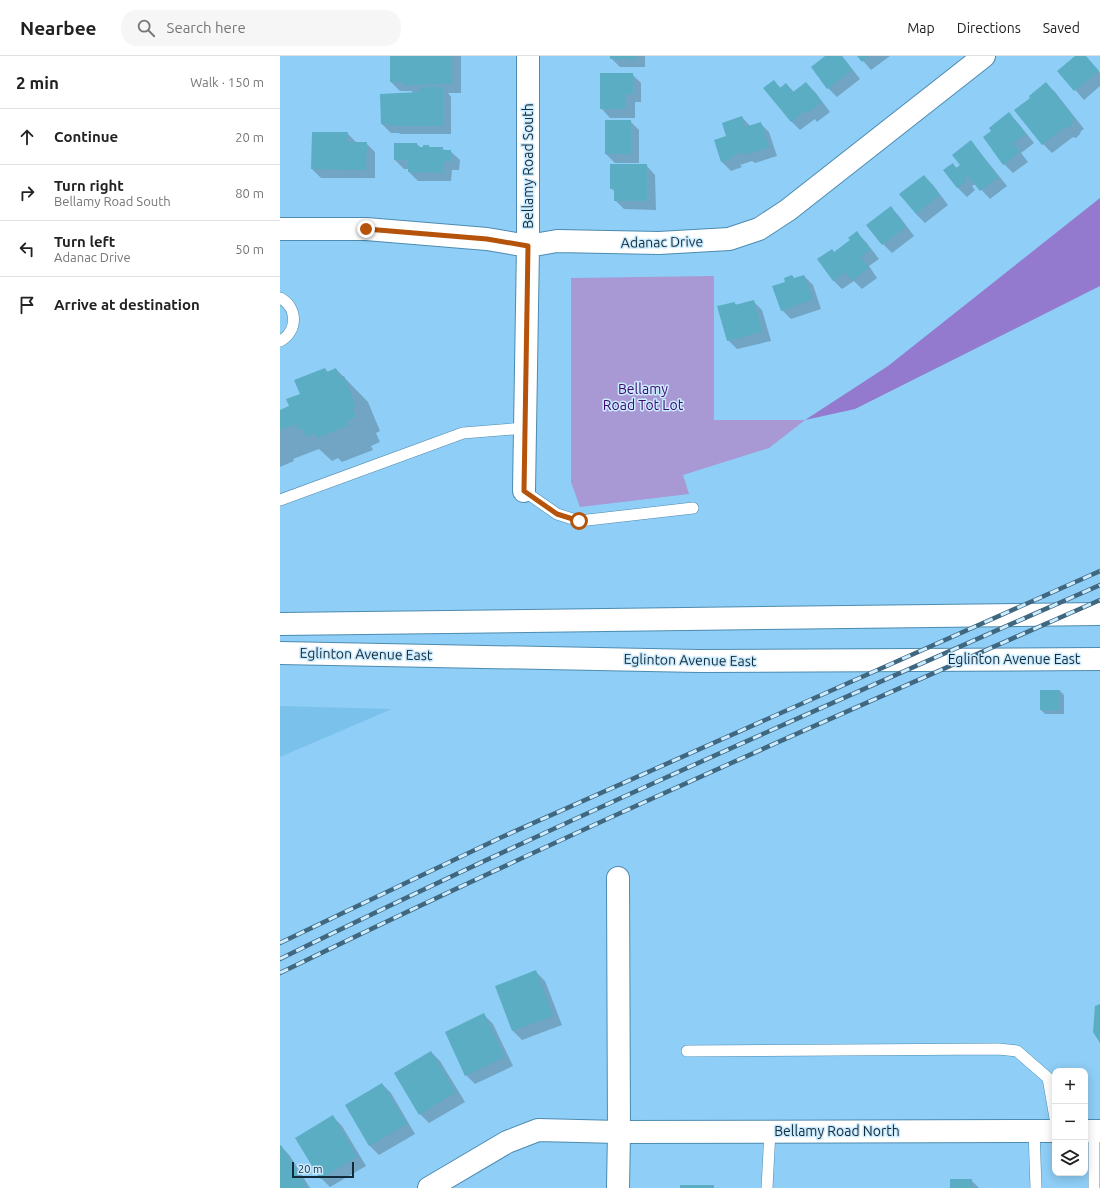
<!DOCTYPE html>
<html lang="en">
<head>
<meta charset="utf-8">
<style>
	:root { --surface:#fff; --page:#f6f6f6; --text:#222; --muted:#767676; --line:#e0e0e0 }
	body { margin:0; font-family:Ubuntu,sans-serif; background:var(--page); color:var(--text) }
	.controls { position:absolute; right:12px; bottom:12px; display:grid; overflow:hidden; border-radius:8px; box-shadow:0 2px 10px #0003 }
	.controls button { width:36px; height:36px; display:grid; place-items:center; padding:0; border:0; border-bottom:1px solid var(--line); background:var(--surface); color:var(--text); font:20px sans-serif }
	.scale { position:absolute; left:12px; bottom:10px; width:62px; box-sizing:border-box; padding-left:4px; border:2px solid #122c3b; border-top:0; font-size:11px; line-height:14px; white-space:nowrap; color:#122c3b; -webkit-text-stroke:3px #ccebff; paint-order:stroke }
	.stop { position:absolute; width:12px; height:12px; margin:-9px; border:3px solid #b45309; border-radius:50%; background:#fff }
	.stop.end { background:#b45309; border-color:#fff; box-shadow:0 1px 4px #0008 }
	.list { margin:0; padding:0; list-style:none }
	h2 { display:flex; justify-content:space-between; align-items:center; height:52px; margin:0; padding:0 16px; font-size:17px }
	h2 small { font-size:13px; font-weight:400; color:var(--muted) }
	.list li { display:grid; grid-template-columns:26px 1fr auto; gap:12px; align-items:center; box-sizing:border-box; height:56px; padding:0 16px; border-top:1px solid var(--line) }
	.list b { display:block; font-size:15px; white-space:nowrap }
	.list p { margin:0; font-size:13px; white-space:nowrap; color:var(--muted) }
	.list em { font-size:13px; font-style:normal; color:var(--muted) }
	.icon { flex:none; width:22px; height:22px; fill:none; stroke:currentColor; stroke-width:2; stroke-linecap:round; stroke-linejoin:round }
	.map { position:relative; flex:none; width:820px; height:1132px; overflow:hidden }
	header { display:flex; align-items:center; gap:24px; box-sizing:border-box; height:56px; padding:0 20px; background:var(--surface); border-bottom:1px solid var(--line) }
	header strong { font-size:19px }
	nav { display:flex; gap:22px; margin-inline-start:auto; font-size:14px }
	.search { width:280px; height:36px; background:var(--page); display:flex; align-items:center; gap:10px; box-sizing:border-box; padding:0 14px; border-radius:16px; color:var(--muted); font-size:15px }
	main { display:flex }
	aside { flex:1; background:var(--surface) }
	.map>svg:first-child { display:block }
	.built { fill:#7ac1ec }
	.green { fill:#a898d3 }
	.forest { fill:#937ace }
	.shadow { fill:#0003 }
	.building { fill:#5aadc2 }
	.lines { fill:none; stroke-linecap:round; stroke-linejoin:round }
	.lane-casing { stroke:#4d8bb0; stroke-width:12 }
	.street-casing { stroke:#4d8bb0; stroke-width:24 }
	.secondary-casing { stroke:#4d8bb0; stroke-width:24 }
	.primary-casing { stroke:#4d8bb0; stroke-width:24 }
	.lane { stroke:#fff; stroke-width:11 }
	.street { stroke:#fff; stroke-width:22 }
	.secondary { stroke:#fff; stroke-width:22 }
	.primary { stroke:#fff; stroke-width:22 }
	.rail-casing { stroke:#3f677f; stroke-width:4.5 }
	.rail { stroke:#ccebff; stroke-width:3; stroke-dasharray:9; stroke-linecap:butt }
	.route { stroke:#b45309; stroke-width:5 }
	.labels { text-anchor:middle; stroke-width:3; stroke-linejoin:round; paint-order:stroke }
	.street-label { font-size:14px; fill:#122c3b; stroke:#ccebff }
	.park-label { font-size:14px; fill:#3b0a72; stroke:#ccebff }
</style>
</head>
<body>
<header>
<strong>Nearbee</strong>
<div class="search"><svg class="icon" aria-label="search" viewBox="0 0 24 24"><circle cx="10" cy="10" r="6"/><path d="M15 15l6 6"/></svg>Search here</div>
<nav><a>Map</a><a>Directions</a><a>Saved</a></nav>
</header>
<main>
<aside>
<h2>2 min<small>Walk · 150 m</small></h2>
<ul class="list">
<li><svg class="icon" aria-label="ahead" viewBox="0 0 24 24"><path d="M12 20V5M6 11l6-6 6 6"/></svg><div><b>Continue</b></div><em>20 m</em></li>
<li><svg class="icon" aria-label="right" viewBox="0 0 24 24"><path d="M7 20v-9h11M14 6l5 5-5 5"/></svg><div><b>Turn right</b><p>Bellamy Road South</p></div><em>80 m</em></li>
<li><svg class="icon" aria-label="left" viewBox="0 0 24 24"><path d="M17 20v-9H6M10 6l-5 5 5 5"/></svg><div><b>Turn left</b><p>Adanac Drive</p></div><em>50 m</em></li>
<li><svg class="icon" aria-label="arrive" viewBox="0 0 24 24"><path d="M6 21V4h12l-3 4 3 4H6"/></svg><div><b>Arrive at destination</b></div></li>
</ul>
</aside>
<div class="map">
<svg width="820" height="1132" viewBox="0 0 820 1132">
	<rect width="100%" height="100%" fill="#8fcef6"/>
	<path class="built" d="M0,650L112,653L0,701Z"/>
	<path class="green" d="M434,220V364H525L489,392L403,419L409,438L300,451L291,426V222Z"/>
	<path class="forest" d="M820,142V230L575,353L525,364L608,310Z"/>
	<path class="shadow" d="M111,0H181V37H168L171,41V78H120L119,77H111L102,68L101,39L134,37L131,35H120L111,26Z
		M331,0H365V11H340L331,2Z
		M547,0H562L580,23L557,41L548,32Z
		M579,0H610L591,14Z
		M797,0H805L820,17V30L804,44L779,15Z
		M352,18L361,27V46H355V62H330L321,52Z
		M493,25L501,32L506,28L514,36L526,27L535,36L550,56L537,66L535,63L520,74L511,65Z
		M766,27L775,36L804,73L801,75L800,78L796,82L793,81L772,97L763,88L751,42Z
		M729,58L738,67L754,87L741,97L748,106L733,117L724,108L713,75Z
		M462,61L471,71L480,67L489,76L497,100L475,107L472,105L460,109L462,111L451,115L442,106L435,85L447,81Z
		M350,65L359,74V107H335L326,98Z
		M67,77L76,86L86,87L95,96V122H41L32,113Z
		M690,86L699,95L727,130L710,143L696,128L692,130L695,134L687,141L678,132L665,115L673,109L677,112L681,109Z
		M115,88H137L141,92L149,90L150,92H162L165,95H170L180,104L179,114H172L171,125H138L129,116V113H124L115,104Z
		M366,109L375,119L376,154L344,153L335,144V136L331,132Z
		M644,120L653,129L668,149L645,167L636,158Z
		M610,151L619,160L634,180L612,197L603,188Z
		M577,177L586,186L599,203L589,210L597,222L582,233L574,225L562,233L553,224L552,194L555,197L571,185Z
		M524,220L533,229L541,253L511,263L502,254L515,223Z
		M473,245L482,254L491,285L457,293L448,284L454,247L457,249Z
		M45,313L48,316L56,313L88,346L100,375L96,377L100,386L91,390L93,394L62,406L58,402L52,405L39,393L13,403L14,405L0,411V355L10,351Z
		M780,635L784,639V658H765L761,654Z
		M256,916L265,925L282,969L242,984L233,975Z
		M204,959L213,968L233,1010L195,1028L186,1019Z
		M151,996L160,1005L185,1046L149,1067L140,1058Z
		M102,1028L111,1037L135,1078L99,1099L90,1090L66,1049Z
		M53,1061L62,1070L86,1110L50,1131L41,1122Z
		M1,1090L10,1100L30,1132H0V1091Z
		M691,1124L699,1132H671Z"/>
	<path class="building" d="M110,0H172V28L124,29V26H110Z
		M330,0H356L357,3H330Z
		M545,0H562L572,14L547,33L531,11Z
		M577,0H589L582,6Z
		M795,0H806L819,15L794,35L777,15Z
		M320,17H353V38H346V53H320Z
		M494,24L500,32L506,27L513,36L526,26L542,46L528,57L525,55L511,66L483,32Z
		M766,26L795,63L792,66V69L786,73L783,72L762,89L734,54L750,42L749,40Z
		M139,31H163V70H110V68H101L100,38L139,36Z
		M729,56L746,78L733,87L740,96L723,109L703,81L711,75L709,72Z
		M462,60L465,71L481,66L489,91L465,99L464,96L452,100L453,102L441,106L434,84L446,80L442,67Z
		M325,64H351V98H325Z
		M32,76H68L67,86H87L86,114L31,113Z
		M691,84L718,121L700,135L687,119L684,121L687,125L677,132L663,114L673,107L676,112L680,109L672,99Z
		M114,87H137V91H143V89H149V91H163V94H171V105H163V117L128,116V104H114Z
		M330,108H367V145H334V133H330Z
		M644,119L660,139L636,158L619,138Z
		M611,150L626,171L602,189L586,169Z
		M577,175L590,194L581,201L589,212L572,225L565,216L553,225L537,203L552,193L554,196L570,184L568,182Z
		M512,219L514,222L524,219L533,243L501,255L492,230L505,226L504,222Z
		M474,244L482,276L447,285L437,250L455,246V249Z
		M45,312L47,316L56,312L60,322L64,320L76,351L72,352L76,361L67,365L69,369L37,382L35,377L26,381L23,373L19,374L16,368L0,374V354L9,350L6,343L20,338L14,324Z
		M760,634H780V654H760Z
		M256,914L273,960L232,975L215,930Z
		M820,948V987L813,976L815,950Z
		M204,957L225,1001L185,1020L165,976Z
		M151,995L176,1036L139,1059L114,1017Z
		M102,1027L127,1068L89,1090L65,1049Z
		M53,1059L77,1101L40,1123L15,1082Z
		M1,1089L27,1131L25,1132H0V1090Z
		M670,1123H692V1132H670Z
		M400,1129H434V1132H400Z"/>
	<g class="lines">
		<defs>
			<path id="lane" d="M0,242C18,251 18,276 0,285
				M244,435L277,458L299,465L413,452
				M0,444L183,377L245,372
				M407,995L719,993L737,995L768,1022L775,1062
				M754,1075L756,1132
				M487,1132L490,1075
				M814,1132V1075"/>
			<path id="street" d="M0,173H86L207,183L248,190L277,185L379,187L449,183L479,173L508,154L704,0
				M244,435L248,190V0
				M149,1132L227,1086L258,1074L339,1076L338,822"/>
			<path id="secondary" d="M805,1075H820
				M338,1132L339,1076L775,1075"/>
			<path id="primary" d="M0,568L820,558
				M0,597L419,605L820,603"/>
		</defs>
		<use href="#lane" class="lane-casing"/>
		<use href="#street" class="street-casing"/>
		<use href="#secondary" class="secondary-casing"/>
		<use href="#primary" class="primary-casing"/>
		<use href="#lane" class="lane"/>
		<use href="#street" class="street"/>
		<use href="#secondary" class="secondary"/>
		<use href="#primary" class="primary"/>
		<defs>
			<path id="rail" d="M0,887L222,781L820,515
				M0,903C270,770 545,650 820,529
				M0,917C270,785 545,665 820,544"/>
		</defs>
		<use href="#rail" class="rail-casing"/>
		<use href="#rail" class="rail"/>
	</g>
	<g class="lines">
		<path class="route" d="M86,173L207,183L248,190L244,435L277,458L299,465"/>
	</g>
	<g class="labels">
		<g class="street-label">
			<text transform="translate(248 110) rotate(-90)" y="5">Bellamy Road South</text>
			<text transform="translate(382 186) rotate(-1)" y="5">Adanac Drive</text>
			<text transform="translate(86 598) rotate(1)" y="5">Eglinton Avenue East</text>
			<text x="734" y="608">Eglinton Avenue East</text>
			<text transform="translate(410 604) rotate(1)" y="5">Eglinton Avenue East</text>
			<text x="557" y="1080">Bellamy Road North</text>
		</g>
		<g class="park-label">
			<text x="363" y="338">Bellamy<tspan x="363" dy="16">Road Tot Lot</tspan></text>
		</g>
	</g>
</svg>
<div class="controls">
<button>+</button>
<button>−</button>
<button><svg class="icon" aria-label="layers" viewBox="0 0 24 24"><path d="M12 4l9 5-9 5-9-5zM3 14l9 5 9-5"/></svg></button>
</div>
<div class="scale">20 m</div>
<div class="stop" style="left:299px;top:465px"></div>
<div class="stop end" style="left:86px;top:173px"></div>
</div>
</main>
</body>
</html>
